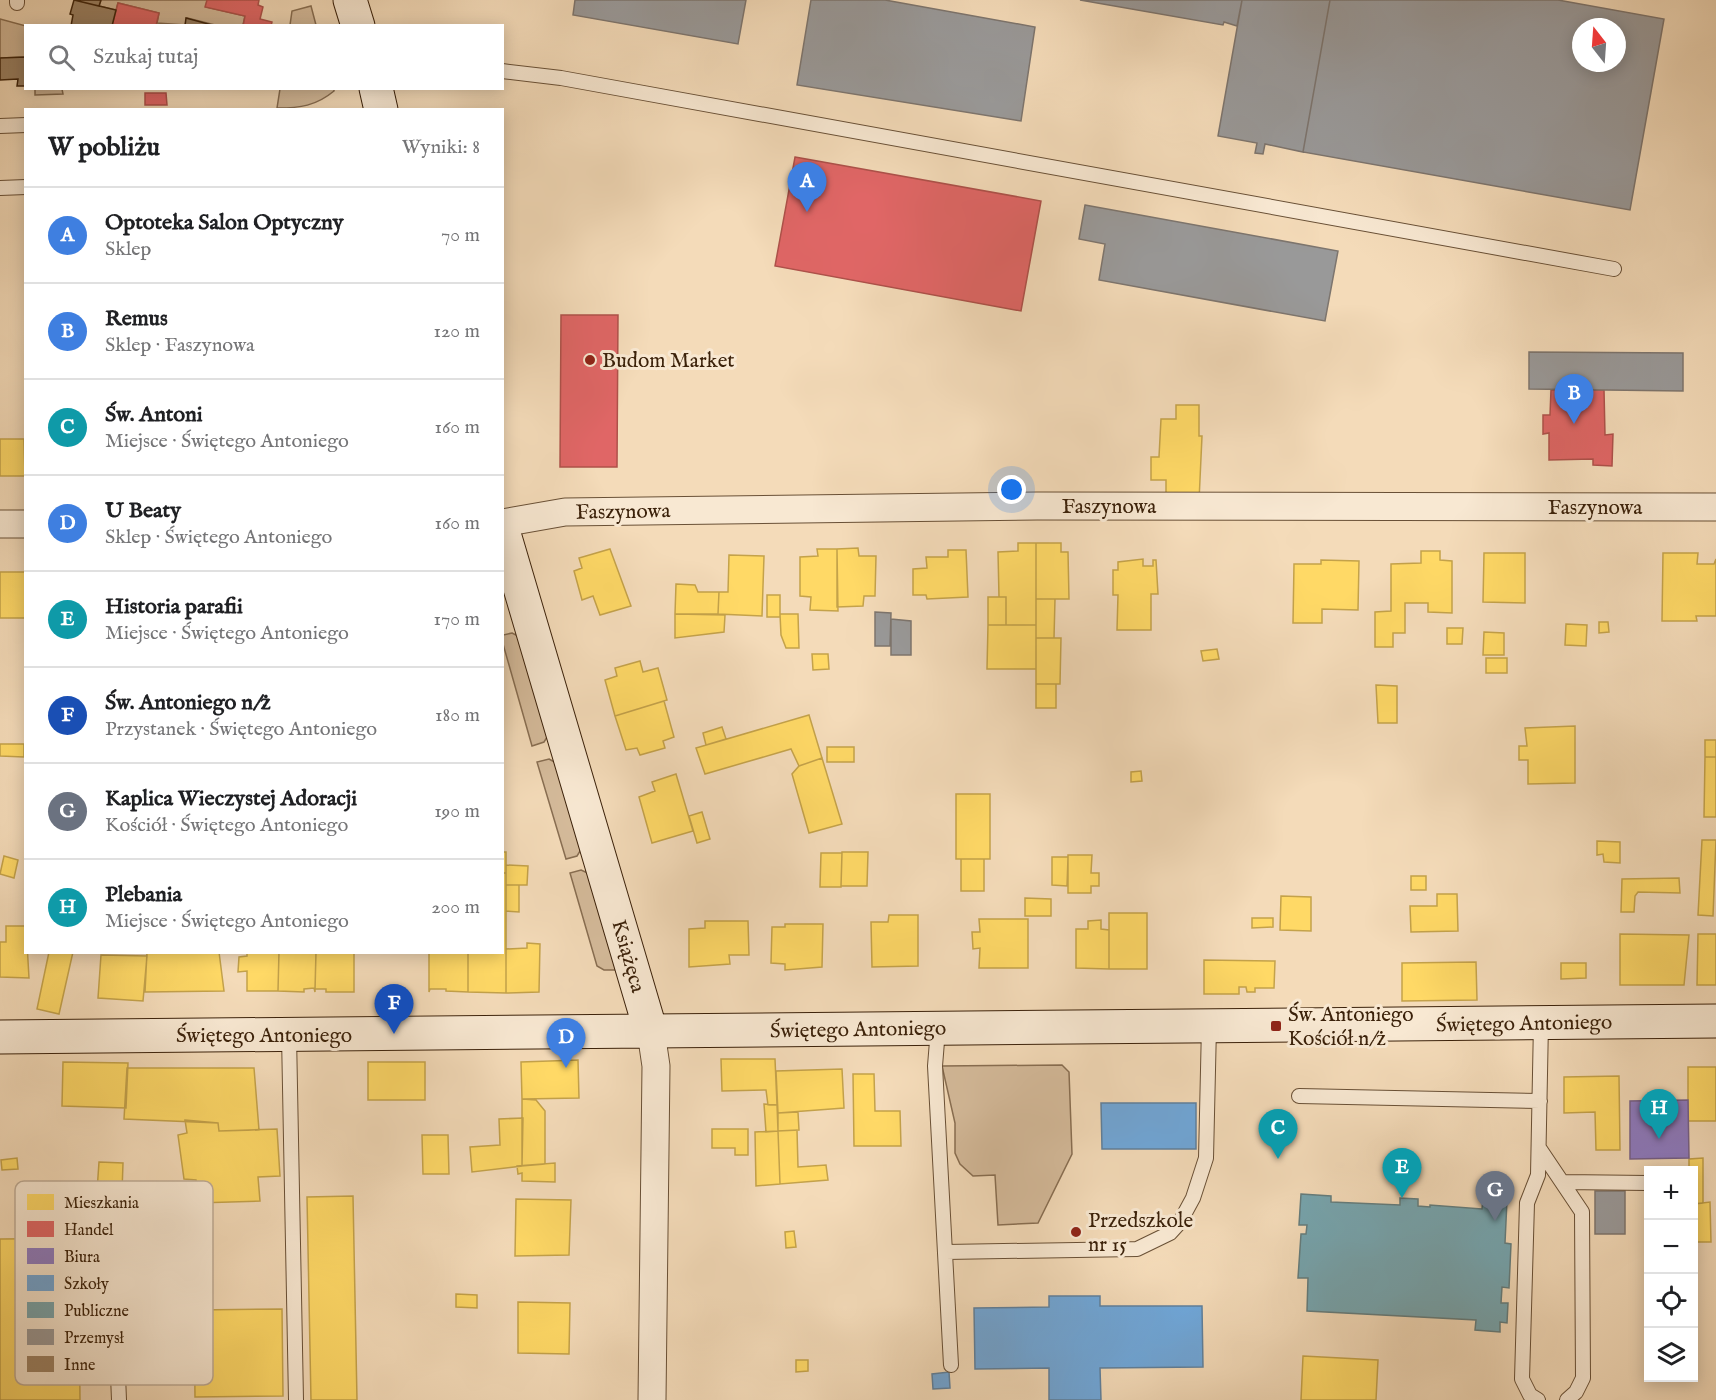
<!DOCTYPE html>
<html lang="pl">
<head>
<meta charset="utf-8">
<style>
	:root { --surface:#fff; --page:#f2f2f2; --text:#202124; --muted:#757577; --line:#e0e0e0; --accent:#8f2418 }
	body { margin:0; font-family:"IM FELL English",serif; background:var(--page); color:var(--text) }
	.controls { position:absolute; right:18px; bottom:18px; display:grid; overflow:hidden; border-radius:0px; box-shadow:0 3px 15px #0003 }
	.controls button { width:54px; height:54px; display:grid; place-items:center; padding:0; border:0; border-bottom:2px solid var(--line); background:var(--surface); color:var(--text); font:30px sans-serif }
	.compass { position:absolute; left:1572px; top:18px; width:54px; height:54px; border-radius:50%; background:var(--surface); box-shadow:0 3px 15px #0003; rotate:343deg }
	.you { position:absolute; left:1012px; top:490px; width:21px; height:21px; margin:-15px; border:4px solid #fff; border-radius:50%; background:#1a73e8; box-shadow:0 0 0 9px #1a73e833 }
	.badge { display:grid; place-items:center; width:39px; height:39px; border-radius:50%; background:var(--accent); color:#fff; font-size:20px; font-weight:700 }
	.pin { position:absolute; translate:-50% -50px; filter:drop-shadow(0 2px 3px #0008) }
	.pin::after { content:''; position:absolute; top:32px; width:21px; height:18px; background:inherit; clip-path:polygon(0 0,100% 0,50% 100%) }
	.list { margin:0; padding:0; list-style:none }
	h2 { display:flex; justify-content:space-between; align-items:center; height:78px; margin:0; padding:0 24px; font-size:26px }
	h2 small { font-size:20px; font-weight:400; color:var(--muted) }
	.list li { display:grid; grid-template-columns:39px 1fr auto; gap:18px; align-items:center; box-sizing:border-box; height:96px; padding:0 24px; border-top:2px solid var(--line) }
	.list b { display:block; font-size:22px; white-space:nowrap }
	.list p { margin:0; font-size:20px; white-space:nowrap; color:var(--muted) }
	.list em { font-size:20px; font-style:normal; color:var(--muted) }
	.icon { flex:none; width:33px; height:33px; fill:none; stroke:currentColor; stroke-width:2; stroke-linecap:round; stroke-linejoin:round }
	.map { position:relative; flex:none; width:1716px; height:1400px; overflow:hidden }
	.search { position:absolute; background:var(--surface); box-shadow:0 3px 15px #0003; left:24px; top:24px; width:480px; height:66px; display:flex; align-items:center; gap:15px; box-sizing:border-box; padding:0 21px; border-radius:0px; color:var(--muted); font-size:22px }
	.panel { position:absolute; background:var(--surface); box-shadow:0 3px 15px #0003; left:24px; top:108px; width:480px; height:846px; border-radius:0px }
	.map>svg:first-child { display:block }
	.green { fill:#d5bb9b; stroke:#886e52; stroke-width:1.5 }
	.homes { fill:#ffd966; stroke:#c4a24a; stroke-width:1.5 }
	.shops { fill:#e06666; stroke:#ae514a; stroke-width:1.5 }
	.offices { fill:#8e7cc3; stroke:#75618c; stroke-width:1.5 }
	.schools { fill:#6fa8dc; stroke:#5f809d; stroke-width:1.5 }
	.public { fill:#76a5af; stroke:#647d7e; stroke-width:1.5 }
	.industry { fill:#999; stroke:#7d756e; stroke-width:1.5; fill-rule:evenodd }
	.building { fill:#9b8265; stroke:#3b210a; stroke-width:1.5 }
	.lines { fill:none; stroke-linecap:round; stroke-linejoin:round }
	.lane-casing { stroke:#695036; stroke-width:16 }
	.street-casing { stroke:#695036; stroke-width:29 }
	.secondary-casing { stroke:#3b210a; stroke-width:35 }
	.lane { stroke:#f8e8d2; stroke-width:14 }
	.street { stroke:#f8e8d2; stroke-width:27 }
	.secondary { stroke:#f8e8d2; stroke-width:33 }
	.poi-dot { fill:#8f2418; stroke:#f8e8d2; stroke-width:2 }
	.labels { text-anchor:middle; stroke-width:6; stroke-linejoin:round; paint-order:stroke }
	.poi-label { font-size:21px; fill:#3b210a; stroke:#f8e8d2; text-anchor:start }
	.street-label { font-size:21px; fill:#3b210a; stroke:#f8e8d2 }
	.key { fill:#f8e8d2; stroke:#bfac96; stroke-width:1.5 }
	.key-label { font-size:16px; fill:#3b210a }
</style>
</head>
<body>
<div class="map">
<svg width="1716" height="1400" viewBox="0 0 1716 1400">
	<rect width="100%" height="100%" fill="#f4dbb9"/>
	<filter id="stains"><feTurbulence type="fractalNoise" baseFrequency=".00333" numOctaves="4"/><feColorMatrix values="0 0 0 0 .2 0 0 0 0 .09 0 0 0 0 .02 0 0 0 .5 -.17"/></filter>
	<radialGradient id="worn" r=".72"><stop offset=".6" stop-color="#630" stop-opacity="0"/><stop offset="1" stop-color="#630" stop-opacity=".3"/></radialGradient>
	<path class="green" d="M101,0H207L206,7L245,16L243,25H215L187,18L185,25L157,23L159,13L118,3L116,10L99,6Z
		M311,6L316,25H290L292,11Z
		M0,19L26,26L25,57L0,58V70Z
		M35,89H62L63,94L35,95Z
		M280,89L334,88V91C316,106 300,108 277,108Z
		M512,633L520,637L549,734L544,742L532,746L503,644V635Z
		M549,759L558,764L582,848L577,856L566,859L537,762Z
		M581,870L590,874L618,970H604L597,966L570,873Z
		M1062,1065L1069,1072L1072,1154L1038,1223L998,1225L995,1175L973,1176L960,1164L955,1153V1123L942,1066Z"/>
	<path class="homes" d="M1176,405H1199V436H1202L1199,501H1166V480H1151V457H1159L1161,419H1176Z
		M25,434H26V476H25Z
		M0,439H24L25,476H0Z
		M1018,543H1036V625H1006V597H999L998,552L1018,551Z
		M1036,543H1061V552H1068L1069,599H1036Z
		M858,548L859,556H876L875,596H864L863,606L837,607V549Z
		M610,549L631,606L600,615L593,596L582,600L574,571L582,568L579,558Z
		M817,549H837L838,611L810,610L811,597L800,596V557L818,556Z
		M948,550H966L968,597L927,599L926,595H913V569L927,568L926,557H948Z
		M1421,551H1440V560L1452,561V613L1428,612V603H1405V633H1393V647H1375V612L1391,611V564L1421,563Z
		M1484,553H1525V603L1483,602Z
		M1663,553H1698L1697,564H1714L1716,559V616H1696L1697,621H1662Z
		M729,555L764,556L762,616L718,614L719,592H728Z
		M1143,559V566H1153V560H1156L1158,594H1151V630H1117L1118,595H1113V570H1118V562Z
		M1321,560L1359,561L1358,610L1322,609V623H1293L1294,564H1321Z
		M0,572H26V618H0Z
		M676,584L695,585L698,592H719L718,614H675Z
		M767,595H780V617H767Z
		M988,597H1006V625H988Z
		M1036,599H1055L1054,638H1036Z
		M675,614L725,615L724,632L675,638Z
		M780,614H798L799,648H786L781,635Z
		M1599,622H1608L1609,632L1599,633Z
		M1566,624L1587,625L1586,646L1565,645Z
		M988,625H1036V669H987Z
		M1447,628H1463L1462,644H1447Z
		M1484,632L1504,633V655H1483Z
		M1036,638H1061L1060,684H1036Z
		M1217,649L1219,659L1203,661L1201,651Z
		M812,654H828L829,669L813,670Z
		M1486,658H1507V673H1486Z
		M640,661L643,672L658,668L667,700L615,716L605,680L617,676L615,668Z
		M1036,684H1056V708H1036Z
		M1376,685L1397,686V723H1378Z
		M664,701L674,737L663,741L665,748L640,755L637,748L626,750L615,716Z
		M809,715L822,758L799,766L791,749L705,774L696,748Z
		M1575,726V783L1528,784V760H1519V746H1527L1525,728Z
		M722,727L726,739L706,745L703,733Z
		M1705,740H1716V757H1705Z
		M0,744H24V757L0,756Z
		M827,747H854V762H827Z
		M1705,757H1716V817H1704Z
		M822,758L842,824L809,833L792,774L799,766Z
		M1141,771L1142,781L1131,782V772Z
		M676,774L693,831L652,843L639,797L655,791L652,782Z
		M956,794H990V859H956Z
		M702,812L710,839L697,843L689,816Z
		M1702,840H1716L1713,916L1698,915Z
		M1597,841L1620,842V863L1604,862L1603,854L1597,855Z
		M502,852H506V873H502Z
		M842,852H868L867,886H841Z
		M821,853H842L841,887H820Z
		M1068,855H1092L1091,873H1099V886H1091V893H1068Z
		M4,856L18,860L14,878L0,874Z
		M1052,857H1068L1067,886L1052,885Z
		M961,859H984V891H961Z
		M506,865L528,866L527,885H506Z
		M502,873H506V993L468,992V952H502Z
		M1411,876H1426V890H1411Z
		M1679,878L1680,893L1638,892L1635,896L1634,912H1621L1622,879Z
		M506,885H519V912L506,911Z
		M1437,894H1457L1458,931L1411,932L1410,906H1437Z
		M1281,896L1311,897V931L1280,930Z
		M1025,898L1051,899V916H1025Z
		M1109,913H1147V969H1109Z
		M889,915H918V966L872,967L871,922H888Z
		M1252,918H1273V927L1252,928Z
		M979,919H1028V968H979L980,948L973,949L972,932H980Z
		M1101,920V929L1109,930V969L1076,968V929H1088V921Z
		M705,921H748L749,955H729L730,964L689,967V929L705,928Z
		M785,924H823L822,967L785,970V964L771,963L772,927H785Z
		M6,926H26L29,978L0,977V942H6Z
		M1620,934L1689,935L1684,985H1620Z
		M1698,934H1716V985H1697Z
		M527,943L540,944L539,992L506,993V949L527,948Z
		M49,952H73L59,1014L37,1009Z
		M147,952H219L224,991L145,992Z
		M247,952H279L278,991H247V971L238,972L239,957L247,956Z
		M279,952H316L315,992L314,988L304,989V992L278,991Z
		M316,952H354V992H326V989H315Z
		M429,952H468V992L446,991V989H430L429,992Z
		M101,955L147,956L143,1001L98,998Z
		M1204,960L1275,961L1274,988H1255V992H1247L1246,987H1239V994H1204Z
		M1476,962L1477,1000L1402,1001V963Z
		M1561,963H1586V978L1561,979Z
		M721,1059H775L777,1105H768L766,1090L722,1091Z
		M578,1060L579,1098L522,1099L521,1062Z
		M63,1062L128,1063L126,1108L62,1106Z
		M368,1062H425V1100H368Z
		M1688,1067H1716V1121H1688Z
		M127,1068H254L259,1130L219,1131L218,1123L124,1119Z
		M842,1069L844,1108L778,1113L776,1071Z
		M853,1074H874L875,1111H900L901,1146H854Z
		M1619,1076L1620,1150H1596L1595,1112L1564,1113V1077Z
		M522,1099L536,1100L545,1111V1164L522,1166Z
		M764,1104L777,1105L778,1131L766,1132Z
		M798,1112L799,1130L778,1131V1113Z
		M523,1118L522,1166L472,1172L470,1147L500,1145L499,1119Z
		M185,1120L218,1123L219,1131L277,1129L280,1176L258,1177L260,1201L197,1203L196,1180L184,1179L178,1135L187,1133Z
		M712,1129H748V1155H735V1148H712Z
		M797,1130L798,1167L826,1165L828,1180L780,1184L778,1131Z
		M778,1131L780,1184L756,1186L755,1132Z
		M422,1135H448L449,1174H423Z
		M17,1158L18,1169L2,1170L1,1160Z
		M1703,1158V1203L1694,1204V1170H1689V1159Z
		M99,1162L123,1163L122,1192L97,1191Z
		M555,1163V1182L522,1181V1173L518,1174L517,1166Z
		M353,1196L357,1400H311L307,1197Z
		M516,1199L571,1200L569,1255L515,1256Z
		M1710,1202L1711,1242H1694V1204Z
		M794,1231L796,1247L786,1248L785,1232Z
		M119,1238L120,1300L79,1301L80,1400H0V1239Z
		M456,1294L477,1295V1308L456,1307Z
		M518,1302L570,1303L569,1354L518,1353Z
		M282,1309L283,1396L195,1397L194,1310Z
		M1303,1356L1378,1360L1376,1400H1301Z
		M796,1360H808V1371L796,1372Z"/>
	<path class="shops" d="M207,0H259L258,5L263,7L260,19L272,22L271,26H243L245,16L205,7Z
		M118,3L159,13L156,26H112Z
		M145,93H166L167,105H145Z
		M795,157L1041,201L1021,311L775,266Z
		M561,315H618L617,467H560Z
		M1551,390H1604L1605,435L1613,434L1612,466L1593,465V459L1549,460V433L1543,434V415H1550Z"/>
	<path class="offices" d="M1688,1100L1689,1158L1630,1159V1101Z"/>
	<path class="schools" d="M1101,1103H1196V1149H1102Z
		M1049,1296H1100V1306H1202L1203,1367L1100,1368L1101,1400H1049V1368L975,1369L974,1308L1049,1307Z
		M949,1372L950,1388L933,1389L932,1374Z"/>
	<path class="public" d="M1301,1194L1331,1196V1202L1400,1205V1198L1418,1199V1206L1430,1207V1205L1482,1209L1483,1198L1507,1200L1505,1243L1511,1244L1509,1288L1502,1287L1501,1303H1508L1507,1323L1500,1322V1332L1475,1330L1476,1320L1307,1311L1308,1278H1298L1301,1234H1306L1307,1225H1299Z"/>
	<path class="industry" d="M575,0H746L738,44L573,15Z
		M811,0H885L1035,27L1021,121L797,85Z
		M1080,0H1242L1237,26L1224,22L1223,25Z
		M1242,0H1330L1303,152L1265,144L1263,154L1255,153L1257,143L1218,136Z
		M1330,0H1558L1664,19L1630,210L1303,152ZM1581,27H1617V63H1581Z
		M1085,205L1338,251L1325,321L1099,280L1105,244L1079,239Z
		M1529,352L1683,353V391L1529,389Z
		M875,612L891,613L890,646H875Z
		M891,619L911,621V655H891Z
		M1595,1191H1625V1234H1595Z"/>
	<path class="building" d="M74,0H101L99,6Z
		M74,0L116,10L112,26H71L73,15L70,14Z
		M186,18L212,25V26H185Z
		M26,57V86H17L18,79L0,80V58Z"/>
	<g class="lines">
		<defs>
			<path id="lane" d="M17,3V0
				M502,71L561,78L1614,269
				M0,126L26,125
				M0,188L26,187
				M938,1029L935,1066L951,1365
				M289,1035L296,1400
				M1299,1096L1540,1101
				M1539,1148L1582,1212L1583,1378L1576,1392L1567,1400
				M1563,1182L1648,1183
				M946,1252L1137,1249L1170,1233L1180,1222L1193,1198L1206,1158L1209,1026
				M117,1351L119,1400
				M1538,1400L1530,1395L1522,1379L1527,1203L1538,1175L1541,1023"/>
			<path id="street" d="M502,523L565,512L1037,506L1716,507
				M0,524H26
				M651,1032L656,1066L652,1400"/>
			<path id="secondary" d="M350,0L358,26
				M376,88L381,110
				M502,527L651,1032
				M0,1037L1716,1021"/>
		</defs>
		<use href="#lane" class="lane-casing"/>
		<use href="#street" class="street-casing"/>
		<use href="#secondary" class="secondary-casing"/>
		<use href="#lane" class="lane"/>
		<use href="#street" class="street"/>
		<use href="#secondary" class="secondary"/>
	</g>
	<g class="poi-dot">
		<circle cx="590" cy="360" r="6"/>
		<rect x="1270" y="1020" width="12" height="12" rx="3"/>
		<circle cx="1076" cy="1232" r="6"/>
	</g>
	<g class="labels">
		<g class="poi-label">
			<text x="602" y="367">Budom Market</text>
			<text x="1288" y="1021">Św. Antoniego<tspan x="1288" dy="24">Kościół n/ż</tspan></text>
			<text x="1088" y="1227">Przedszkole<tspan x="1088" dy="24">nr 15</tspan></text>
		</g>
		<g class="street-label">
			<text x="1109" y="513">Faszynowa</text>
			<text x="1595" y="514">Faszynowa</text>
			<text transform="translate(623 511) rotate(-1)" y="7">Faszynowa</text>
			<text transform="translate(629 956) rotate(74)" y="7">Książęca</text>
			<text transform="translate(1524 1023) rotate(-1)" y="7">Świętego Antoniego</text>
			<text transform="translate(858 1029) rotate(-1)" y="7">Świętego Antoniego</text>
			<text x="264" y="1042">Świętego Antoniego</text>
		</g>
	</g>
	<rect x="15" y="1181" width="198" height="204" rx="9" class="key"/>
	<rect x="27" y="1194" width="27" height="16" fill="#ffd966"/>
	<rect x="27" y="1221" width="27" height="16" fill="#e06666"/>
	<rect x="27" y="1248" width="27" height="16" fill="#8e7cc3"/>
	<rect x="27" y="1275" width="27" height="16" fill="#6fa8dc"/>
	<rect x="27" y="1302" width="27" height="16" fill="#76a5af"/>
	<rect x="27" y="1329" width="27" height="16" fill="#999"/>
	<rect x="27" y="1356" width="27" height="16" fill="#9b8265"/>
	<g class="key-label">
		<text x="64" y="1208">Mieszkania</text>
		<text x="64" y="1235">Handel</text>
		<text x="64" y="1262">Biura</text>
		<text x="64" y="1289">Szkoły</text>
		<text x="64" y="1316">Publiczne</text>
		<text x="64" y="1343">Przemysł</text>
		<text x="64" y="1370">Inne</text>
	</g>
	<rect width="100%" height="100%" filter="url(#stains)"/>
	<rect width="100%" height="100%" fill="url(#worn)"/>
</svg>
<div class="controls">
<button>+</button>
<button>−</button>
<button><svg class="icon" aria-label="locate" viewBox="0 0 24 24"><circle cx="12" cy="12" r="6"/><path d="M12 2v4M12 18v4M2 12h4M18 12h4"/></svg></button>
<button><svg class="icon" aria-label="layers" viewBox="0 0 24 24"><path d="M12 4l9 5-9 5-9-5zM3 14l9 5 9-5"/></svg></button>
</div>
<svg class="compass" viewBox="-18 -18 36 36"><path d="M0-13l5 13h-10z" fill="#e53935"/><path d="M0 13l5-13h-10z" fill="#757577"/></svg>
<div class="you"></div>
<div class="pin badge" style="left:807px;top:212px;background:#3f7fe0">A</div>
<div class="pin badge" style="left:1574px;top:424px;background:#3f7fe0">B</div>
<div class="pin badge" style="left:1278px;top:1159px;background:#0f9aa8">C</div>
<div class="pin badge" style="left:566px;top:1068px;background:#3f7fe0">D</div>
<div class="pin badge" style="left:1402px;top:1198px;background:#0f9aa8">E</div>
<div class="pin badge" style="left:394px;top:1034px;background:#1a4fb4">F</div>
<div class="pin badge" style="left:1495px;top:1221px;background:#6b7280">G</div>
<div class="pin badge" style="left:1659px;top:1139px;background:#0f9aa8">H</div>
<div class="search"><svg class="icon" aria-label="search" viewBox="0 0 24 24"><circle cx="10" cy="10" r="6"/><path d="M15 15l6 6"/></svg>Szukaj tutaj</div>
<section class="panel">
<h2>W pobliżu<small>Wyniki: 8</small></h2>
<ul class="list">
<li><span class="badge" style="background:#3f7fe0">A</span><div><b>Optoteka Salon Optyczny</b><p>Sklep</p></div><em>70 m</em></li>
<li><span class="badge" style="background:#3f7fe0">B</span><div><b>Remus</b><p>Sklep · Faszynowa</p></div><em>120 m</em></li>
<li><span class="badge" style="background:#0f9aa8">C</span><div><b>Św. Antoni</b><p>Miejsce · Świętego Antoniego</p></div><em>160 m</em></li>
<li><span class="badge" style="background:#3f7fe0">D</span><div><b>U Beaty</b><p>Sklep · Świętego Antoniego</p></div><em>160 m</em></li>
<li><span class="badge" style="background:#0f9aa8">E</span><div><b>Historia parafii</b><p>Miejsce · Świętego Antoniego</p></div><em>170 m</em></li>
<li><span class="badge" style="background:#1a4fb4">F</span><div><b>Św. Antoniego n/ż</b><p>Przystanek · Świętego Antoniego</p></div><em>180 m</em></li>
<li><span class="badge" style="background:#6b7280">G</span><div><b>Kaplica Wieczystej Adoracji</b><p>Kościół · Świętego Antoniego</p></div><em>190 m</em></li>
<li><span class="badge" style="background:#0f9aa8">H</span><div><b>Plebania</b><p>Miejsce · Świętego Antoniego</p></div><em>200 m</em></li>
</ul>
</section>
</div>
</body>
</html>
